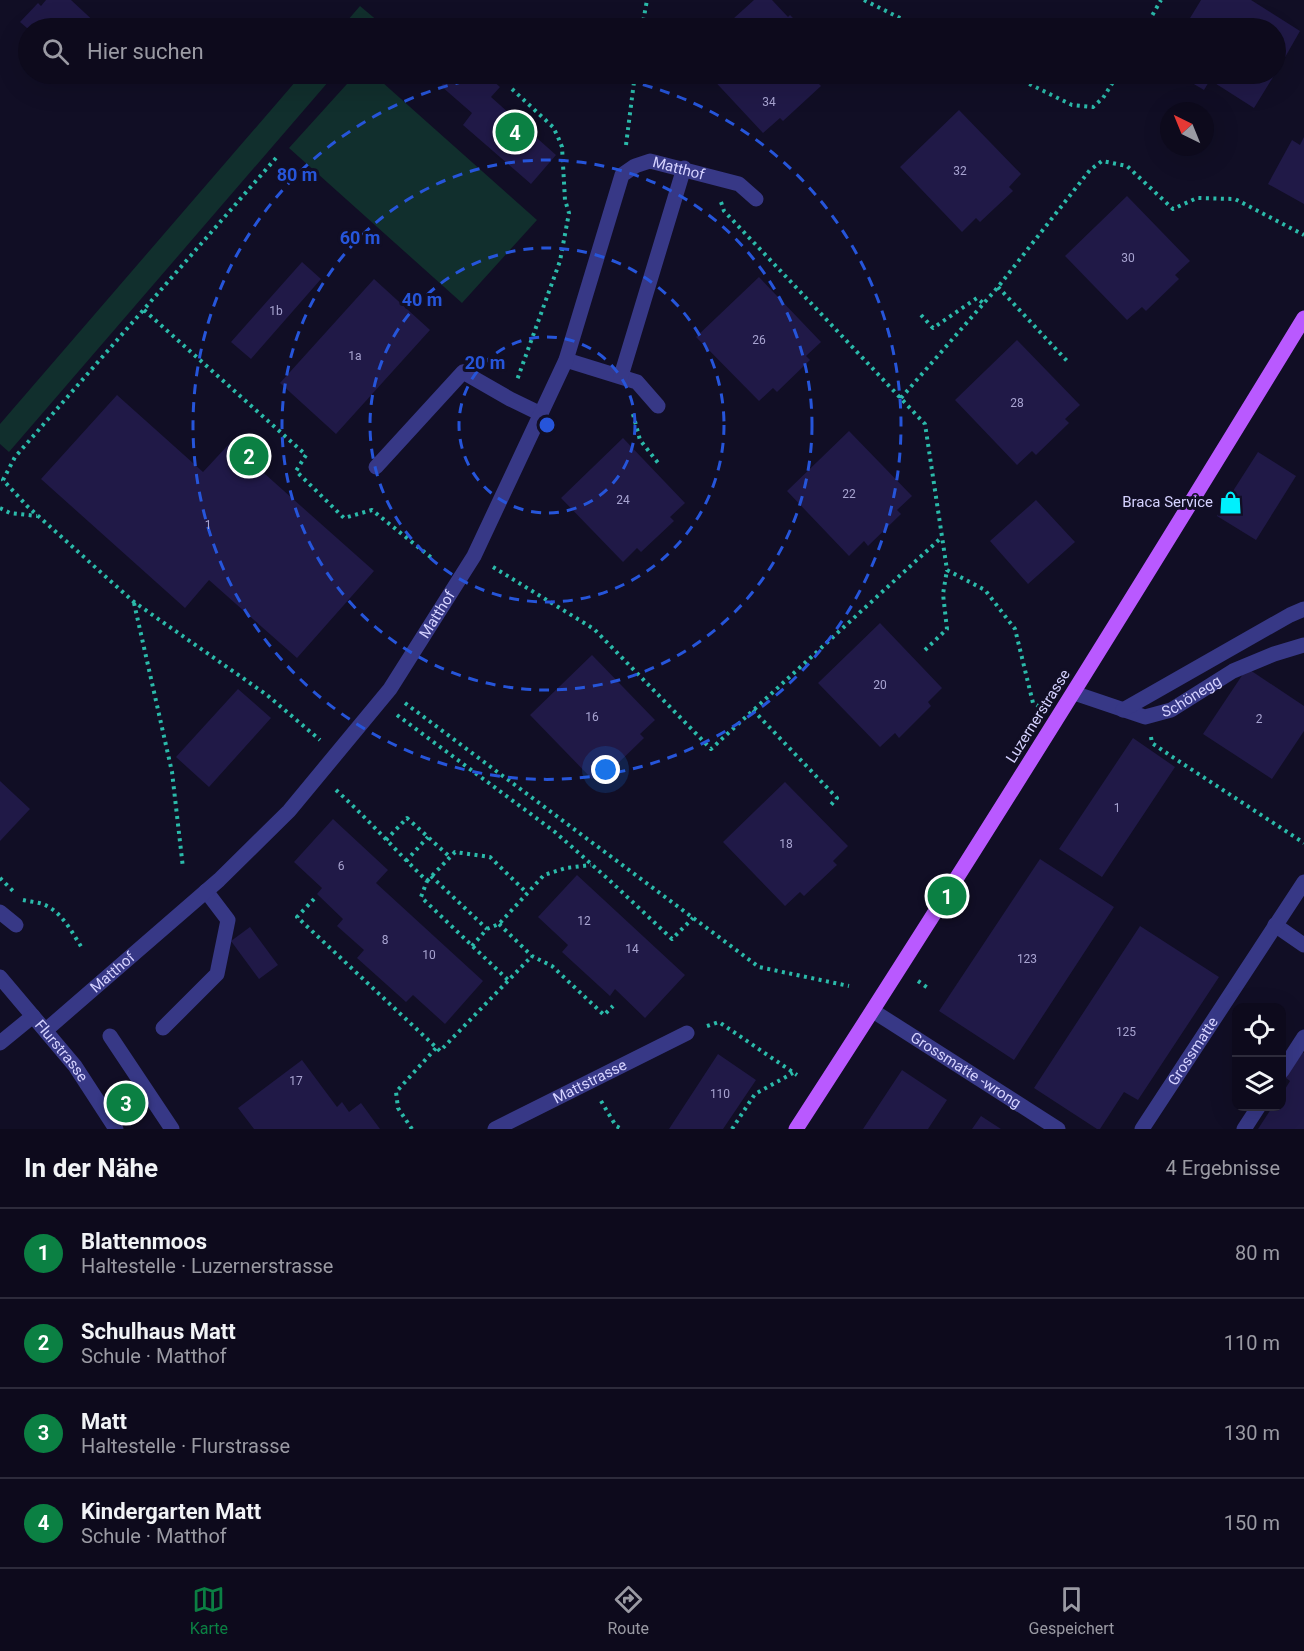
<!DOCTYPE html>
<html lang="de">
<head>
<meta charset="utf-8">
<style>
	:root { --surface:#0d0a1c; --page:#161325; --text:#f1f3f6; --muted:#9a9aa3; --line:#2d2b3b; --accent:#0b8043 }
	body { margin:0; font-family:Roboto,sans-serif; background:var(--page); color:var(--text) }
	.controls { position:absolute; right:18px; bottom:18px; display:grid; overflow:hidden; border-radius:12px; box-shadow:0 6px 24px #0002 }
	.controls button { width:54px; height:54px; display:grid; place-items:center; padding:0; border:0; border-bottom:2px solid var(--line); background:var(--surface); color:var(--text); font:30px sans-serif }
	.compass { position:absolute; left:1160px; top:102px; width:54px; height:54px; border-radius:50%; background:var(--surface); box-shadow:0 6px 24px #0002; rotate:317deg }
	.you { position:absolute; left:606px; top:770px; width:21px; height:21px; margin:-15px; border:4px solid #fff; border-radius:50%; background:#1a73e8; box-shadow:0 0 0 9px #1a73e833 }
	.badge { display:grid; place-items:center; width:39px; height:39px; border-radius:50%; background:var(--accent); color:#fff; font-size:20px; font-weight:700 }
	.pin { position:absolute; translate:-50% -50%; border:3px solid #fff; box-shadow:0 2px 6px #0006 }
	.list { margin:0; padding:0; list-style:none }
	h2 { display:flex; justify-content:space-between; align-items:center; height:78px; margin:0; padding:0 24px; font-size:26px }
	h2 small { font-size:20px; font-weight:400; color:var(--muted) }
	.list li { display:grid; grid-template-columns:39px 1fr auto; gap:18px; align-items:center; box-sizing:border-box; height:90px; padding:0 24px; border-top:2px solid var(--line) }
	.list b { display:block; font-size:22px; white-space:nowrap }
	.list p { margin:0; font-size:20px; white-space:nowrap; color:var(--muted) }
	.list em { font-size:20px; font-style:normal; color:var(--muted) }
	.icon { flex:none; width:33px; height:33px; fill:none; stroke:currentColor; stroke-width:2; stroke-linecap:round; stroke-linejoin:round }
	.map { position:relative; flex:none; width:1304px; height:1129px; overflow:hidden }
	.search { position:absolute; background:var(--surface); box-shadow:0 6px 24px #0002; left:18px; right:18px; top:18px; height:66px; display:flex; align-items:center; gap:15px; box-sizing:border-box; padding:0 21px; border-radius:33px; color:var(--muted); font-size:22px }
	.sheet { height:438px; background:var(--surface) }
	nav { display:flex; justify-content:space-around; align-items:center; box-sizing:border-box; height:84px; border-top:2px solid var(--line); background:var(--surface); font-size:16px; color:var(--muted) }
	nav a { display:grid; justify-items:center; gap:3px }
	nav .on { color:var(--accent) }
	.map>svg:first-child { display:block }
	.green { fill:#112f2d }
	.building { fill:#201947 }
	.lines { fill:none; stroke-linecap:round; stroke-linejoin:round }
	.path { stroke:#2bbaaa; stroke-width:4; stroke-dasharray:3 4.5; stroke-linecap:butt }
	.minor { stroke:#373886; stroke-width:15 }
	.major { stroke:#b959ff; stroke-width:15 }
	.ring { fill:none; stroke:#2655da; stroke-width:3; stroke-dasharray:10 8 }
	.labels { text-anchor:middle; stroke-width:6; stroke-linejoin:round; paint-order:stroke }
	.number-label { font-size:12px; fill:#a8a4d1 }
	.street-label { font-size:15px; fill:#d5d2ff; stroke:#110e25 }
	.poi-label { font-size:15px; fill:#d5d2ff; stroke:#110e25; text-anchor:end }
	.centre { fill:#2655da; stroke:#110e25; stroke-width:3 }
	.ring-label { font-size:18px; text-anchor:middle; font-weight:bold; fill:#2655da; stroke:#110e25; stroke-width:6; stroke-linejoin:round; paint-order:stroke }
</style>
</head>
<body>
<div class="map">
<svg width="1304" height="1129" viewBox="0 0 1304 1129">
	<rect width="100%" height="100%" fill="#110e25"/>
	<path class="green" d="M360,6L379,22L373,28H341Z
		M302,74H335L9,452L0,444V424Z
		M356,74H373L537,220L462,303L289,148Z"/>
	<path class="building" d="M46,0H71L99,26L97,28H27L20,22L38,3L41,6Z
		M754,0H772L788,17L790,15L803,28H723Z
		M1201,0H1251L1300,31L1276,73V28H1184Z
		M452,74H485L500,87L491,97L556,155L531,184L463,125L472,113L441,86Z
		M708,74H826L817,82L821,86L783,121L780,118L763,133Z
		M1177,74H1275L1254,108L1210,80L1204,90Z
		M959,110L1021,174L1009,187L1013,191L980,222L976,218L962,232L900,167Z
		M1304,137V204L1268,184L1292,140L1300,145Z
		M1127,196L1190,261L1175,275L1179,279L1146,311L1142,307L1127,320L1065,256Z
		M302,262L321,279L251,359L231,342Z
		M759,277L821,342L806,356L810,360L777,392L773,388L759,401L696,337Z
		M374,279L430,330L336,434L280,383Z
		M1017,340L1080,405L1065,419L1069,423L1036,455L1032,451L1017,465L955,400Z
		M117,395L203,472L230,443L374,571L297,658L209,580L185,608L41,479Z
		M849,431L912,496L897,510L901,514L868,546L864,541L849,556L787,491Z
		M623,438L685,503L670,517L674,521L641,552L637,548L623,562L561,498Z
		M1258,452L1296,476L1256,540L1217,516Z
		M1036,500L1075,542L1028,584L990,541Z
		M880,623L942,688L928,702L931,706L899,738L895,733L880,747L818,683Z
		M592,655L655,720L640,734L644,738L611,770L607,765L592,779L530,715Z
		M1247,668L1304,706V731L1272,779L1203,734Z
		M238,689L271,718L209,787L176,757Z
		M1133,738L1175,767L1102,877L1059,849Z
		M0,781L30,809L0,841Z
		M785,782L848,846L833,861L837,865L804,896L800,892L785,906L723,842Z
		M333,819L388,870L376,883L483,981L445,1024L413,995L406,1002L357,958L364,950L337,926L343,919L317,894L322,888L294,862Z
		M1040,859L1114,907L1014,1060L939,1011Z
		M577,875L685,975L645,1018L615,989L610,996L562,952L568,945L538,917Z
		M1140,926L1219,977L1138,1100L1124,1092L1100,1129H1097L1034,1088Z
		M250,927L278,965L259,979L231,941Z
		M1299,1050L1304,1053V1129H1258L1273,1106H1282V1094L1290,1081L1282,1075Z
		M718,1054L756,1080L723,1129H669Z
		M302,1060L337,1107L342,1102L349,1112L361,1103L380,1129H254L238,1108Z
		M902,1070L947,1100L928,1129H863Z
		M981,1116L1001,1129H972Z"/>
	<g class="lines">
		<path class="path" d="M864,0L920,28
			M642,28L647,0
			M1145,28L1161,0
			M1009,74L1072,105L1093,107L1103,98L1118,74
			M512,89L553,127L558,137L562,147L565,200L569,213L560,261L517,380
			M626,145L635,74
			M276,158L15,457L3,480L27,506L134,602L267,695L320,740
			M721,202L724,211L925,424L947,570L985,590L1015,629L1033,703L1040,707
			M998,287L1068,362
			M144,310L306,455L296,471L344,518L372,510L433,559
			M921,315L933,328L977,298L984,304
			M901,398L998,287L1090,170L1102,161L1127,166L1173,209L1197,198L1235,199L1304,235
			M633,414L640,440L659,464
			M0,508L10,513L37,516
			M493,567L594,629L711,749L942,537
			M134,603L172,772L183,868
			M925,650L947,629L943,594L947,570
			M405,703L759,967L849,986
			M753,710L837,798L830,806
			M397,715L555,832L607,878L672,939L693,918
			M1151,737L1152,743L1171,756L1304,843
			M336,790C368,819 396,851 427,881L421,897L508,980
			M386,840L407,818L450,857
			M406,861L428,837
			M431,876L487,929
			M0,878L15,893
			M427,881L455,852L490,857L527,893
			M314,899L297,917L440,1051L532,956
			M23,900C31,902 40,902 47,906C63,914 73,934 82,948
			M499,924L532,956L552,966L604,1015L613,1006
			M472,946L487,929L499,924L544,875L566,868L591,865
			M918,981L928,988
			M707,1026L719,1022L797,1075
			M601,1101L616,1126L622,1129
			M412,1129L398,1108L396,1092L436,1048
			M732,1129L755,1094L793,1073"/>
		<g class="minor">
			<path d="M566,360L637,382L658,406"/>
			<path d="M621,376L684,168"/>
			<path d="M376,467L463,372L510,399L541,414"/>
			<path id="s1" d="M1074,693L1145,717L1171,710L1233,671L1274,654L1304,645"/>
			<path d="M1123,710L1290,615L1304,609"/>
			<path d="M0,912L16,925"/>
			<path d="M1275,925L1304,945"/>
			<path id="s2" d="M0,977L75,1066L116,1129"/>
			<path id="s3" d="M873,1011L1058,1129"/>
			<path d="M163,1028L217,974L228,920L206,891"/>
			<path id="s4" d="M46,1030L219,880L289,811L390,689L474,556L566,360L622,175L635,166L650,161L739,184L756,199"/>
			<path d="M110,1036L172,1129"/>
			<path d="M0,1043L33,1016"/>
			<path d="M1282,1071L1304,1037"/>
			<path id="s5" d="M495,1129L687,1033"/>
			<path id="s6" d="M1142,1129L1304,882"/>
			<path d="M1244,1129L1259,1106"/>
		</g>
		<path class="major" d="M796,1129C970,861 1138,590 1304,318"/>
	</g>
	<g class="ring">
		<circle cx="547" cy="425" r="88"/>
		<circle cx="547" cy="425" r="177"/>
		<circle cx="547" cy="425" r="265"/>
		<path d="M590 74A354 354 0 1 1 504 74"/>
	</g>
	<defs>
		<symbol id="shop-bare" viewBox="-9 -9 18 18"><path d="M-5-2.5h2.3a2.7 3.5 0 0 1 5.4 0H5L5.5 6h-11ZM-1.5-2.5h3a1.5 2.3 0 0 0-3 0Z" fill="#00f0fd" stroke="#110e25" stroke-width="2.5" paint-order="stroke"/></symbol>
	</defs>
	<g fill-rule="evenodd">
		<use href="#shop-bare" x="1214" y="486" width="33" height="33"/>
	</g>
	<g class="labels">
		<g class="number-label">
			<text x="769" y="106">34</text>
			<text x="960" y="175">32</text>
			<text x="1128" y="262">30</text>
			<text x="276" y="315">1b</text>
			<text x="759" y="344">26</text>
			<text x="355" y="360">1a</text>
			<text x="1017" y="407">28</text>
			<text x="849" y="498">22</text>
			<text x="623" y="504">24</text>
			<text x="208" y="529">1</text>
			<text x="880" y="689">20</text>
			<text x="592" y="721">16</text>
			<text x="1259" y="723">2</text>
			<text x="1117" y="812">1</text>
			<text x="786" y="848">18</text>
			<text x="341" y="870">6</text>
			<text x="584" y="925">12</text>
			<text x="385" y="944">8</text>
			<text x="632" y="953">14</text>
			<text x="429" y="959">10</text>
			<text x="1027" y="963">123</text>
			<text x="1126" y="1036">125</text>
			<text x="296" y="1085">17</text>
			<text x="720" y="1098">110</text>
		</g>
		<g class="street-label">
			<text dy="5" stroke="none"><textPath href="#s4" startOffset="1114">Matthof</textPath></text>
			<text dy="5" stroke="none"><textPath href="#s4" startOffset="574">Matthof</textPath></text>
			<text dy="5" stroke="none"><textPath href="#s1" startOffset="126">Schönegg</textPath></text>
			<text transform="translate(1038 716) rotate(-58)" y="5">Luzernerstrasse</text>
			<text dy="5" stroke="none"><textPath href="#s4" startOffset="88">Matthof</textPath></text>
			<text dy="5" stroke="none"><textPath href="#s2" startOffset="96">Flurstrasse</textPath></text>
			<text dy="5" stroke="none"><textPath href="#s6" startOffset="93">Grossmatte</textPath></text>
			<text dy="5" stroke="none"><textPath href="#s3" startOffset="110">Grossmatte -wrong</textPath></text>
			<text dy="5" stroke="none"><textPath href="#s5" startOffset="106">Mattstrasse</textPath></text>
		</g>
		<g class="poi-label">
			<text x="1213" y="507">Braca Service</text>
		</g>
	</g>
	<circle cx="547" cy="425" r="9" class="centre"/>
	<g class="ring-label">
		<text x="297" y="181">80 m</text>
		<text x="360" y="244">60 m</text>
		<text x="422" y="306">40 m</text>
		<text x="485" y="369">20 m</text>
	</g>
</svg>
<div class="controls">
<button><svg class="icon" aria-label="locate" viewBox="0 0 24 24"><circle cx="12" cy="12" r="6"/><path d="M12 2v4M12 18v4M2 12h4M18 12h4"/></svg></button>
<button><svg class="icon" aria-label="layers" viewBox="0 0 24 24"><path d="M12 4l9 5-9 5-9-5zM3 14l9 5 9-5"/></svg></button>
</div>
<svg class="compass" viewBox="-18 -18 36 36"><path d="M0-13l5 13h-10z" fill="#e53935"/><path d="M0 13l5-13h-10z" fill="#9a9aa3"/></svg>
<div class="you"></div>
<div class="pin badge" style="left:947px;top:896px">1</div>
<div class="pin badge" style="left:249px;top:456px">2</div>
<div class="pin badge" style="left:126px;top:1103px">3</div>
<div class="pin badge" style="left:515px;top:132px">4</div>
<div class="search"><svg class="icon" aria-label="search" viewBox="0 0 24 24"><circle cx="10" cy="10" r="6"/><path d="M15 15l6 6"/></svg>Hier suchen</div>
</div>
<section class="sheet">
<h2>In der Nähe<small>4 Ergebnisse</small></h2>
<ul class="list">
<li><span class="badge">1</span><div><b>Blattenmoos</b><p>Haltestelle · Luzernerstrasse</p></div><em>80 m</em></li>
<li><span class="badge">2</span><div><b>Schulhaus Matt</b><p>Schule · Matthof</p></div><em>110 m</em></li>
<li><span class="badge">3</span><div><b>Matt</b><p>Haltestelle · Flurstrasse</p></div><em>130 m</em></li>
<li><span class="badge">4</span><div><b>Kindergarten Matt</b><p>Schule · Matthof</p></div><em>150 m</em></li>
</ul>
</section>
<nav>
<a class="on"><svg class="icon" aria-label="map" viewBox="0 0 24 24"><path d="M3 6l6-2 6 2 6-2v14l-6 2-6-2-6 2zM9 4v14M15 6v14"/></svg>Karte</a>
<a><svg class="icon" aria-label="directions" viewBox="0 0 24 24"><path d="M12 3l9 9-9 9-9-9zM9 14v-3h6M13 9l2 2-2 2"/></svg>Route</a>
<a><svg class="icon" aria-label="saved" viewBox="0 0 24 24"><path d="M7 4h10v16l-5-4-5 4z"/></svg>Gespeichert</a>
</nav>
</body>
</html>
